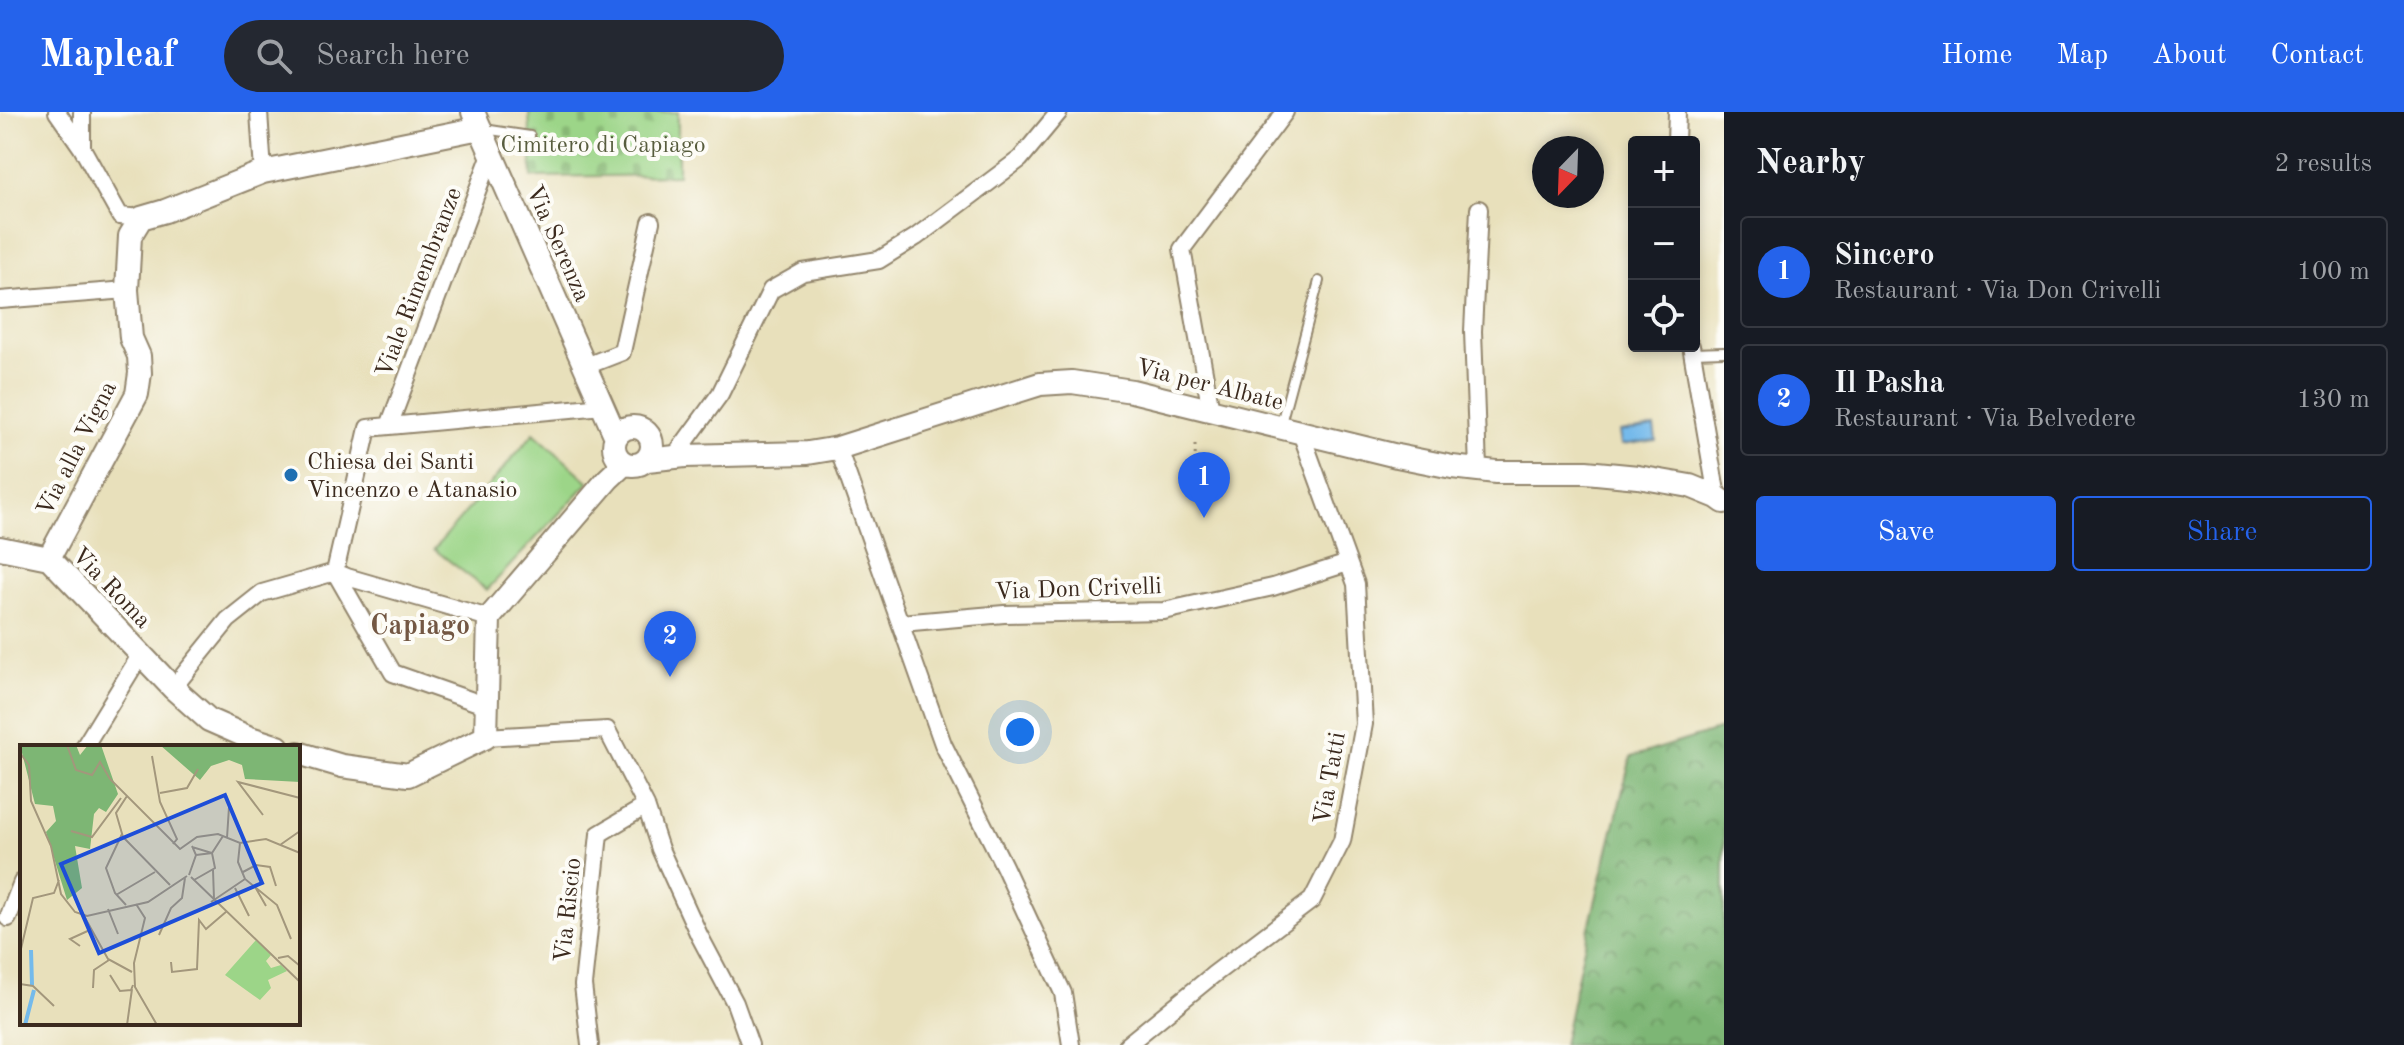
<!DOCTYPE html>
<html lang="en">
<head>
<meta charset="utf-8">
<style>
	:root { --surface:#171b24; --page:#242831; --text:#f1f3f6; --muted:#9ea1a6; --line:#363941; --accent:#2563eb }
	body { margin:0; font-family:"Old Standard TT",serif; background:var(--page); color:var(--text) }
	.controls { position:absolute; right:24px; top:24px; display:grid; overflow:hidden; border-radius:8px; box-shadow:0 4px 12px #0003 }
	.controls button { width:72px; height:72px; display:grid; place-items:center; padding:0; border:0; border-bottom:2px solid var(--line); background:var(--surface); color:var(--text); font:40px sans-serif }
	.compass { position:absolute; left:1532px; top:24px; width:72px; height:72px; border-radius:50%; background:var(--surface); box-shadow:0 4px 12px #0003; rotate:203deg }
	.you { position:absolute; left:1020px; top:620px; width:28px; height:28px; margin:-20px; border:6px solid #fff; border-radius:50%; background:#1a73e8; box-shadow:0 0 0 12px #1a73e833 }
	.badge { display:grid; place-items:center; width:52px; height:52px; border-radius:50%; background:var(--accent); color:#fff; font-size:26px; font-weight:700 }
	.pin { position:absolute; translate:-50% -66px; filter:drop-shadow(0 2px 4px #0008) }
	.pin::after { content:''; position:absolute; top:42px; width:28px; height:24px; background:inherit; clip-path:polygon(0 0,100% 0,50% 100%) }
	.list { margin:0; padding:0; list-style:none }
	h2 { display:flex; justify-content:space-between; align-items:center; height:104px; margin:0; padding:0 32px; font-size:34px }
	h2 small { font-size:26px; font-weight:400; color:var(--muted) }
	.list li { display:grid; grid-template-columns:52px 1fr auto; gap:24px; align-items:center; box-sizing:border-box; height:112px; margin:0 16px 16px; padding:0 16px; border:2px solid var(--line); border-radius:8px }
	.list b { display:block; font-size:30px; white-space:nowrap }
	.list p { margin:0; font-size:26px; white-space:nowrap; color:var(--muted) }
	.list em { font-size:26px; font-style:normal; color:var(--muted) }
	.actions { display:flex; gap:16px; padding:24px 32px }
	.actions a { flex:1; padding:18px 0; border:2px solid var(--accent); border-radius:8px; text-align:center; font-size:28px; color:var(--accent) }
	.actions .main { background:var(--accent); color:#fff }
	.icon { flex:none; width:44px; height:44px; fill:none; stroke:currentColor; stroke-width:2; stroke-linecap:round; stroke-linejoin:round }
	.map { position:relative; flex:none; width:1724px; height:933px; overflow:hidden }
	header { display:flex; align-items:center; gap:48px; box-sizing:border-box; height:112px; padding:0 40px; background:var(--accent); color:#fff }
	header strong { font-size:38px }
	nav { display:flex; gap:44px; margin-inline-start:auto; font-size:28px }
	.search { width:560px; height:72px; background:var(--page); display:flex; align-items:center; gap:20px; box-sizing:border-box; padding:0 28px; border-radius:44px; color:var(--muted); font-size:30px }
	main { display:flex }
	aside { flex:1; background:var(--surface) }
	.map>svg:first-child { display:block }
	.forest { fill:url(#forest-crowns); stroke:#5c7049; stroke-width:2 }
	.cemetery { fill:url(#cemetery-stones); stroke:#6c8053; stroke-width:2 }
	.park { fill:#9cd588; stroke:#6c8053; stroke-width:2 }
	.water { fill:#74baeb; stroke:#587284; stroke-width:2 }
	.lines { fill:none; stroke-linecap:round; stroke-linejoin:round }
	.lane-casing { stroke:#92856c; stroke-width:12 }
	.street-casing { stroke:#92856c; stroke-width:20 }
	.secondary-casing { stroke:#92856c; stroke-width:26 }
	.path { stroke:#92856c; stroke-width:3; stroke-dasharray:2 6; stroke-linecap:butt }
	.lane { stroke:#fff; stroke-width:8 }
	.street { stroke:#fff; stroke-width:16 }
	.secondary { stroke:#fff; stroke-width:22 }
	.poi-dot { fill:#1f6fb2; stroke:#fdfcf7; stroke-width:3 }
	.labels { text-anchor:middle; stroke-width:8; stroke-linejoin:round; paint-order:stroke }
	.park-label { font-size:24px; fill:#585d3e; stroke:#fdfcf7 }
	.street-label { font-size:24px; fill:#3b2a1e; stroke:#fdfcf7 }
	.poi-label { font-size:24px; fill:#3b2a1e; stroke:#fdfcf7; text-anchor:start }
	.quarter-label { font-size:28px; font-weight:bold; fill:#735743; stroke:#fdfcf7 }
	.inset-river { fill:none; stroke:#74baeb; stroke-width:4 }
	.inset-road { fill:none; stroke:#a3977c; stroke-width:2 }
	.view { fill:#1d4ed8; fill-opacity:0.15; stroke:#1d4ed8; stroke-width:4 }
	.inset-edge { fill:none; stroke:#3b2a1e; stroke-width:4 }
</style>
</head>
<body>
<header>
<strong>Mapleaf</strong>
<div class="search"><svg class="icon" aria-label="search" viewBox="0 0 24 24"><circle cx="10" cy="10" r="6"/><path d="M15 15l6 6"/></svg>Search here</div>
<nav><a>Home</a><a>Map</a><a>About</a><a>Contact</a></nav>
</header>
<main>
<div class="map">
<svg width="1724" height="933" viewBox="0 0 1724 933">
	<defs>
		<pattern id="forest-crowns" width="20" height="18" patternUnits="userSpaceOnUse" patternTransform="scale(2)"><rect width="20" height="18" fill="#7db674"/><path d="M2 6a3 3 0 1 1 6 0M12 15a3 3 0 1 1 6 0" fill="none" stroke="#68945f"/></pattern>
		<pattern id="cemetery-stones" width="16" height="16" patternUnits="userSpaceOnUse" patternTransform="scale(2)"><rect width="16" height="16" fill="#9cd588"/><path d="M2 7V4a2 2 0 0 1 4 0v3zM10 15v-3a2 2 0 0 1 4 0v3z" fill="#87b775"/></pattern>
	</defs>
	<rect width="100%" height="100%" fill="#fdfcf7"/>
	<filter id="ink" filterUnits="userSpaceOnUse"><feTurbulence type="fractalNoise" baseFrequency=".0125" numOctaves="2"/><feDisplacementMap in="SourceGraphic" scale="16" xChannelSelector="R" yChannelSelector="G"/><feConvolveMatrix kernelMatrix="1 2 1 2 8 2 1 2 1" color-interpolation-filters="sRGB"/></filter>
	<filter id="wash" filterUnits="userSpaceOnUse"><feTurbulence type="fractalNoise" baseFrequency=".006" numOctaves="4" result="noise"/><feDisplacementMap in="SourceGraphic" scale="32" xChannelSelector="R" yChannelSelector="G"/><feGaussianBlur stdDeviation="1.8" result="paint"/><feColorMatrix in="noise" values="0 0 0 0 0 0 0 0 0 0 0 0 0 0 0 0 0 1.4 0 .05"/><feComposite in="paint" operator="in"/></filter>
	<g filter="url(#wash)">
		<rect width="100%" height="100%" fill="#e8e0bb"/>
		<path class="forest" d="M1724,616V933H1563L1582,844L1631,645Z"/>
		<path class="cemetery" d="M529,0H678V63L532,65Z"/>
		<path class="park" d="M534,321L589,370L487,478L434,437Z"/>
		<path class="water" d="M1654,315L1656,328L1621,333L1619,320Z"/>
	</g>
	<g filter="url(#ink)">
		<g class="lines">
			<defs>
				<path id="lane" d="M484,17L530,24
					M1693,241L1724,240
					M1280,315L1319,169"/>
				<path id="street" d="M57,0L82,36L120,104L141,106
					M82,0V34
					M259,0L263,60
					M1676,30L1677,0
					M0,188L127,178
					M1691,234L1717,385
					M586,254L622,240L651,110
					M1211,299L1182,137L1285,0
					M389,314L491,42
					M838,336L943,632L1004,754L1063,881L1071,933
					M677,341L720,282L771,178L803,160L879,148L916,125L1020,47L1059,0
					M1478,358L1473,219L1479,97
					M901,511L1004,502L1164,499L1273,475L1348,451
					M173,576L228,508L262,481L335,460L347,465L489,506
					M487,594L393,561L335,460L368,316L603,294
					M486,625L607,618L646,694L660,737L699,823L735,891L750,933
					M84,635L141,542
					M8,806L22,770
					M590,933L583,873L599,722L646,694
					M1127,933L1213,863L1312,788L1342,729L1364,612L1356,472L1301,321"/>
				<path id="secondary" d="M473,0L616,325
					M614 334a19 19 0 1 1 38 0a19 19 0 1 1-38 0Z
					M647,348L685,344L808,341L838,336L1040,272L1072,270L1132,279L1397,344L1452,355L1496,360H1586L1638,365L1690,374L1717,385L1724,390
					M0,436L49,446L173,576L209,608L250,626L278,635
					M49,446L137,282L140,261L139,244L131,226L127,178L130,124L141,106L165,99L263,60L480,16
					M298,641L342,654L408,663L486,625L489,506L608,367L624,352"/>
			</defs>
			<use href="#lane" class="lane-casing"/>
			<use href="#street" class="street-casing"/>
			<use href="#secondary" class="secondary-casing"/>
			<path class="path" d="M1195,333L1196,378"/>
			<use href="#lane" class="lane"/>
			<use href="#street" class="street"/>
			<use href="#secondary" class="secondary"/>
		</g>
	</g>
	<circle class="poi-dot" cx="291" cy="363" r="8"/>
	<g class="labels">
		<g class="park-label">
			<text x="603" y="40">Cimitero di Capiago</text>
		</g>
		<g class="street-label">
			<text transform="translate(559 131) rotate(66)" y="8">Via Serenza</text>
			<text transform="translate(418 170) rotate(-69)" y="8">Viale Rimembranze</text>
			<text transform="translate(1210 272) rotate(14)" y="8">Via per Albate</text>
			<text transform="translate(76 336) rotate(-63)" y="8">Via alla Vigna</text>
			<text transform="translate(112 475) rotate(46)" y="8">Via Roma</text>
			<text transform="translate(1078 476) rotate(-2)" y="8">Via Don Crivelli</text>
			<text transform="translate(1329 666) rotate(-80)" y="8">Via Tatti</text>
			<text transform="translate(567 798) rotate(-84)" y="8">Via Riscio</text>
		</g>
		<g class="poi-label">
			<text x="307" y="357">Chiesa dei Santi<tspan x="307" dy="28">Vincenzo e Atanasio</tspan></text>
		</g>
		<g class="quarter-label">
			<text x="420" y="522">Capiago</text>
		</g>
	</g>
	<g transform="translate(20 633)">
		<rect width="280" height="280" fill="#e8e0bb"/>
		<path d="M0,0H56L60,10L68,0H81L98,49L86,67L79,63L74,69L70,104L55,101L62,143L47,155L26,87L36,76L33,61L15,59ZM140,0H280V37L225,34L222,20L209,15L191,21L180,35Z" fill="#7db674"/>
		<path d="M236,195L251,210L246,216L251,223L261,220L267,226L248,235L251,243L240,255L205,230Z" fill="#9cd588"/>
		<path class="inset-river" d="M11,205L12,240M5,280L14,245"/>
		<path class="inset-road" d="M47,0L56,25L72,30L80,17L90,34L160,104L177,92L198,89L220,98L246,94L280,108M0,8L9,20L11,56L31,101L41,149L55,167L67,171L128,157L167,131M132,11L140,57L157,94L153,99M140,48L167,43L178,24M107,51L96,68L103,92L150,140M243,70L218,37L280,53M51,86L72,92L101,53M102,89L86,123L95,148L106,160M207,93L209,62M220,98L218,117L225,134L257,160L271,194M260,100L280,86M172,102L192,108L195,123L174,135M176,110L192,108L203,91M193,125L194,154M223,127L236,120L250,122L256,141M169,130L176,110L172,101M171,132L280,237M234,140L246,161M215,143L229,171M96,150L135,127M191,157L225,134M116,159L125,173L114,218L115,242L137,280M88,164L98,189M64,171L88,214L112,227M139,190L151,163L162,153L165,133M60,201L50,194L72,184M0,208L13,153L34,148L39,135M258,213L268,211L280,221M151,217L152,227L177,224L179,175L186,184L207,166M90,230L100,246L111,245L113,240M0,239L13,241L34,261M73,243L74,225L89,215M107,280L112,244"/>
		<path class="view" d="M205,50L242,138L79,208L41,119Z"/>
		<rect width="280" height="280" class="inset-edge"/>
	</g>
</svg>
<div class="controls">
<button>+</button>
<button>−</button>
<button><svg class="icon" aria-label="locate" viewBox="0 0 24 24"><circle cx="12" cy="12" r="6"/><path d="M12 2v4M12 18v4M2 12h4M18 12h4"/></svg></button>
</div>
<svg class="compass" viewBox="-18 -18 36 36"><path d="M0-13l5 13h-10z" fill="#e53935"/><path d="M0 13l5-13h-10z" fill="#9ea1a6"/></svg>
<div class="you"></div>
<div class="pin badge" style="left:1204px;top:406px">1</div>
<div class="pin badge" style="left:670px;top:565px">2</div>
</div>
<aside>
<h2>Nearby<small>2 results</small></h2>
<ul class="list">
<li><span class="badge">1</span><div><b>Sincero</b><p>Restaurant · Via Don Crivelli</p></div><em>100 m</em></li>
<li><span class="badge">2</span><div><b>Il Pasha</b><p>Restaurant · Via Belvedere</p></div><em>130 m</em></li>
</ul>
<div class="actions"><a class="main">Save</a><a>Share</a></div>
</aside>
</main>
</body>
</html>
